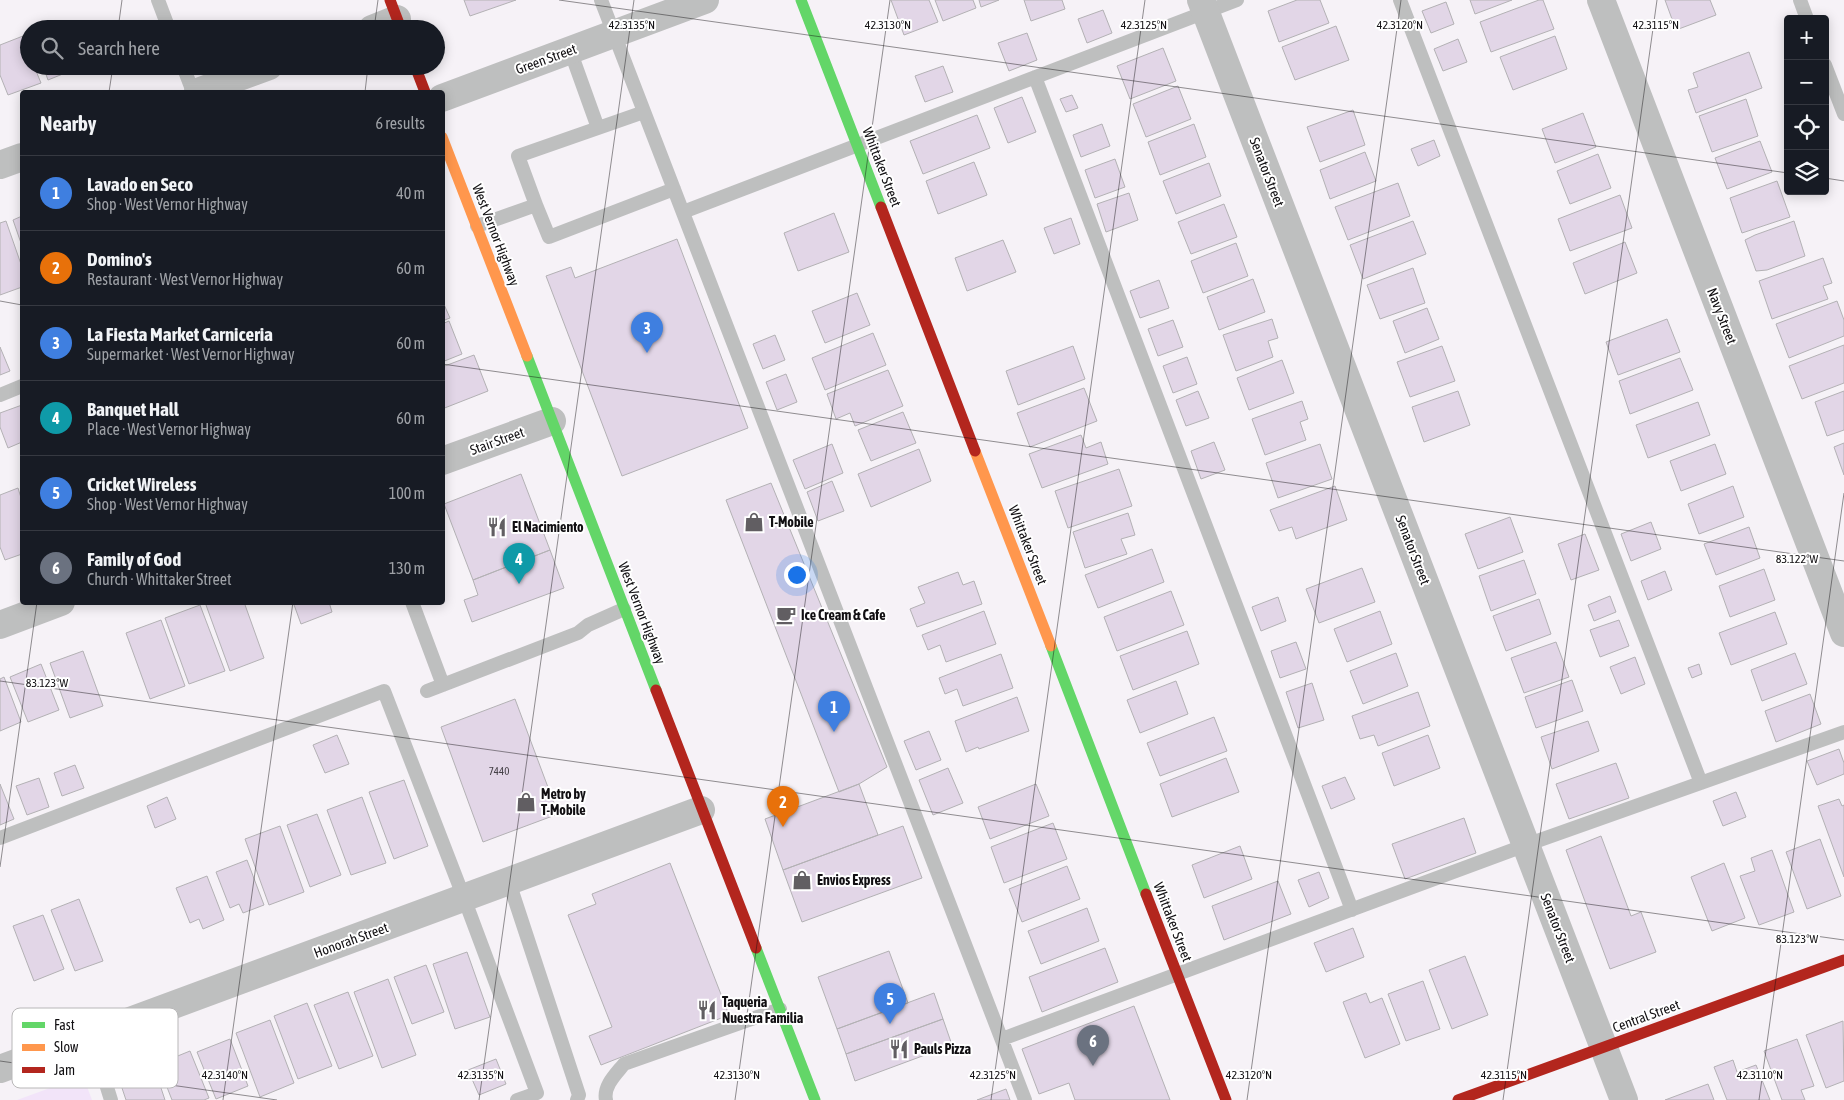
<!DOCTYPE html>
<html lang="en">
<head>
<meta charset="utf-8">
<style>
	:root { --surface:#171b24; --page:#242831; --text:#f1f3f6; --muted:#9ea1a6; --line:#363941; --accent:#b0b0b3 }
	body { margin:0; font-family:"Asap Condensed",sans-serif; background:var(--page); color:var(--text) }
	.controls { position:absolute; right:15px; top:15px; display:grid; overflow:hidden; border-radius:5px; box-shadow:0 2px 12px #0003 }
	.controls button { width:45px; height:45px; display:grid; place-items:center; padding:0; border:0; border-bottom:1px solid var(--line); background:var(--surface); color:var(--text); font:25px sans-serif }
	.you { position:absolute; left:796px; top:574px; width:18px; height:18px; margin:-12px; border:4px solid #fff; border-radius:50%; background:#1a73e8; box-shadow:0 0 0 8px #1a73e833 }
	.badge { display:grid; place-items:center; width:32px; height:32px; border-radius:50%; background:var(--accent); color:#fff; font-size:16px; font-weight:700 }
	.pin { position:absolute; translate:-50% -41px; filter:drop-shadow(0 1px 2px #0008) }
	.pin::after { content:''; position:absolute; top:26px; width:18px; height:15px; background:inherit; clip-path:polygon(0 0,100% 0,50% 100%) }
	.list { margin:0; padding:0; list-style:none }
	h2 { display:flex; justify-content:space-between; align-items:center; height:65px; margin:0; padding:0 20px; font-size:21px }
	h2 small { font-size:16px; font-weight:400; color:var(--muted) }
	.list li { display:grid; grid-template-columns:32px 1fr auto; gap:15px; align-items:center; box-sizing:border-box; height:75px; padding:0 20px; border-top:1px solid var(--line) }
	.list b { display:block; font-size:19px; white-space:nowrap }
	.list p { margin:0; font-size:16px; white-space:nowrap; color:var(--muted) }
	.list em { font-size:16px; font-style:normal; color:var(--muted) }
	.icon { flex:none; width:28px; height:28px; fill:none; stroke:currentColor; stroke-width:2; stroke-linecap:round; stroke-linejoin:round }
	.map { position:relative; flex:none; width:1844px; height:1100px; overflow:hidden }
	.search { position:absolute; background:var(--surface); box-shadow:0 2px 12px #0003; left:20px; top:20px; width:425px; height:55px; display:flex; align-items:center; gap:12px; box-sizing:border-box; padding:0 18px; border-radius:28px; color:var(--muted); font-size:19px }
	.panel { position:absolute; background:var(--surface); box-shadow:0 2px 12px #0003; left:20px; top:90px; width:425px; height:515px; border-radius:5px }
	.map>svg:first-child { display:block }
	.green { fill:#f2e4f9 }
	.building { fill:#e2d6e7; stroke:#b3b1b4 }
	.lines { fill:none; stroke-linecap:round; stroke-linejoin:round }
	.lane { stroke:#bebfbf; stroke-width:14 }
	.street { stroke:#bebfbf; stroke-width:28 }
	.fast { stroke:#63d668; stroke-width:11 }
	.slow { stroke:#ff974d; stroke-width:11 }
	.jam { stroke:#b3261e; stroke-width:11 }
	.ticks { fill:none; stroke:#110f12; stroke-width:1; stroke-opacity:0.45 }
	.labels { text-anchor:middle; stroke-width:4; stroke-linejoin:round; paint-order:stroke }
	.number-label { font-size:11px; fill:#454147 }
	.street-label { font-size:14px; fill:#110f12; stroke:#fff }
	.poi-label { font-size:14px; font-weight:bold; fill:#110f12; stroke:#fff; text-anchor:start }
	.key { fill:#fff; stroke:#b8b7b8; stroke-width:1 }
	.key-label { font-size:14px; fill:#110f12 }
	.ticks-label { font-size:12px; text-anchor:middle; fill:#110f12; stroke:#fff; stroke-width:4; stroke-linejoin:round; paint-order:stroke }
</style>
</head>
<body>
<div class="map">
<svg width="1844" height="1100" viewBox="0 0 1844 1100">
	<rect width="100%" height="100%" fill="#f6f2f7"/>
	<path class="green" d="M83,1076L92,1100H17Z"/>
	<path class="building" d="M464,0H516L470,16Z
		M891,0H929L938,22L904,35Z
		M935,0H973L976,8L943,21Z
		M979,0H999L981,7Z
		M1024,0H1062L1065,9L1031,21Z
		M1297,0H1320L1329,23L1279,42L1268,11Z
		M1470,0H1512L1475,14Z
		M1539,0H1543L1554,29L1491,52L1480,22Z
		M1665,0H1710L1716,15L1676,30Z
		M1446,2L1454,24L1431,33L1422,11Z
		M1103,10L1112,33L1087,43L1078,19Z
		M63,21L66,29H43Z
		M1336,26L1349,60L1295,80L1282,47Z
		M1027,33L1037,60L1009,71L998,43Z
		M23,36L29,52V66H34L41,83L8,95L0,75V45Z
		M1555,36L1567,69L1513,90L1500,57Z
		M1458,39L1467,62L1443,71L1434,49Z
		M1163,48L1176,81L1130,99L1117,66Z
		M1749,52L1762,88L1696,113L1688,90L1698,87L1693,73Z
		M43,66H80V67L48,80Z
		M943,66L953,92L925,102L915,76Z
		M1178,86L1191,119L1146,137L1133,104Z
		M1072,95L1078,108L1066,112L1060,99Z
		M1022,97L1036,132L1008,143L994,108Z
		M1746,99L1758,136L1712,152L1699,116Z
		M1353,110L1365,145L1320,162L1307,127Z
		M1583,113L1596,147L1555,163L1542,129Z
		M977,115L990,148L923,174L910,141Z
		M1102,124L1110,146L1081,157L1073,135Z
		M1194,124L1206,157L1160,175L1148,142Z
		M1434,140L1440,156L1418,166L1411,149Z
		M1760,141L1772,172L1727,189L1715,158Z
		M1365,152L1376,181L1330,199L1320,170Z
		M1598,154L1611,188L1570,204L1557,171Z
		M1115,159L1125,187L1095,198L1085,170Z
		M974,162L987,195L938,214L926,181Z
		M1209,163L1221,196L1176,214L1163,181Z
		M1777,181L1790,217L1742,233L1730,198Z
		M1398,183L1410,216L1348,240L1335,207Z
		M1129,193L1138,220L1106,232L1097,204Z
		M1620,195L1632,228L1570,251L1558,219Z
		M1224,204L1237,237L1191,254L1178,222Z
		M834,213L849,252L798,271L784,233Z
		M22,216V246L13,220Z
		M1071,218L1080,244L1054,254L1044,228Z
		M6,221L22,267V287L0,295V223Z
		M1413,221L1426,254L1363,279L1350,245Z
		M1794,221L1805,256L1767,270L1756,271L1745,240L1755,235Z
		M677,239L748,428L622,476L546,276L571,267L575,278Z
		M1003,240L1016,272L967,291L955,258Z
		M1625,242L1637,273L1585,294L1573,263Z
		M1236,243L1248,276L1203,293L1191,261Z
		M1823,258L1832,283L1823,286L1828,299L1772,319L1759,281Z
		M1413,268L1425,303L1380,319L1367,285Z
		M1253,279L1265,312L1219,330L1207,297Z
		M1159,280L1169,308L1140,318L1130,291Z
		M857,293L870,325L825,343L812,311Z
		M442,300L450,318L442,321Z
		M1837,301L1844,320V336L1789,358L1776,324Z
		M1427,308L1439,339L1405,353L1393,321Z
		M1272,319L1278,338L1268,341L1273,357L1236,371L1223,335Z
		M1667,319L1680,352L1618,375L1606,342Z
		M1173,320L1183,347L1158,356L1148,329Z
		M449,321L462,354L442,362V324Z
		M873,333L886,365L825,390L812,358Z
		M775,335L785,360L763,369L753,344Z
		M1844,345V383L1802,399L1789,366Z
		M1073,346L1085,379L1018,405L1006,371Z
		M1442,346L1455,381L1410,397L1397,362Z
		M0,347L10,371L0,375Z
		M474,355L488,391L442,409V367Z
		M1187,357L1197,384L1173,393L1163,366Z
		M1680,358L1693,390L1630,414L1619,381Z
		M1282,360L1294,393L1249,410L1237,378Z
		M888,370L903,406L855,426L850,413L836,419L827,394Z
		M786,374L797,402L777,410L766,382Z
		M1084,388L1097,421L1030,447L1017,413Z
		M1198,391L1209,418L1186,426L1176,400Z
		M1458,391L1470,425L1424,442L1412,407Z
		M1844,391V430L1827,436L1815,402Z
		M1302,401L1308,419L1300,422L1306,440L1265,455L1252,419Z
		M1698,402L1710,435L1648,458L1636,425Z
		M22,405V442L8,448L0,427V413Z
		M903,412L916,443L871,461L858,430Z
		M1081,435L1086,448L1101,442L1108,464L1042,488L1029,454Z
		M1214,442L1225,470L1201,479L1191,451Z
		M1844,443V475L1834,447Z
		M832,444L843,473L805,489L793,460Z
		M1320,444L1332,479L1278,498L1266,463Z
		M1715,444L1726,474L1681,491L1670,461Z
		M919,449L931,481L871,507L858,474Z
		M1119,469L1132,506L1068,528L1055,491Z
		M521,474L550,550L473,580L444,504Z
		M832,481L844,511L818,521L807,492Z
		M771,483L887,767L859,784L839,792L726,500Z
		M1335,486L1347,520L1296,539L1292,527L1279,531L1270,510Z
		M1733,486L1744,517L1699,534L1688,504Z
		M18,488L22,501V554L5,560L0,547V495Z
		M1128,513L1135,535L1121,539L1127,554L1085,568L1073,532Z
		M1510,517L1523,552L1478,569L1465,534Z
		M1651,522L1661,549L1631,561L1621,534Z
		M1749,527L1760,558L1716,575L1704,544Z
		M1585,534L1599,570L1571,580L1558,544Z
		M1152,549L1164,582L1098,608L1085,575Z
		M550,550L564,588L472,622L464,600L478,595L473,580Z
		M1524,560L1536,594L1491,611L1479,576Z
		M1362,568L1375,602L1319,623L1306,589Z
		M1764,569L1775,600L1730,617L1719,586Z
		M1665,571L1672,590L1648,600L1641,581Z
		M958,572L963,585L974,581L982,604L917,627L910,609L925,603L918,587Z
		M1171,591L1184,625L1117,651L1104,617Z
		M1610,596L1616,612L1594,621L1588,605Z
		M1278,597L1286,621L1261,631L1252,607Z
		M1539,599L1551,634L1506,651L1493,616Z
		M212,602H244L264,658L230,671L206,605Z
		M293,602H329L332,612L301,624Z
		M200,605L225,671L189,684L165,618Z
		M984,611L996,644L946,662L940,645L928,650L922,635Z
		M1380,611L1392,644L1347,662L1334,629Z
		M1775,612L1787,644L1731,665L1719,633Z
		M161,620L185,686L150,699L126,633Z
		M1619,620L1629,646L1600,657L1590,630Z
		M1187,631L1199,664L1133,690L1120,656Z
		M1296,642L1306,669L1280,678L1271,651Z
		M1556,642L1569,677L1524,693L1511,658Z
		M83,651L103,706L70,718L50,663Z
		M1396,653L1408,686L1363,704L1350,671Z
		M1795,653L1807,684L1762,701L1751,670Z
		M1001,654L1013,688L963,706L957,689L945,694L939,678Z
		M1635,657L1645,684L1621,694L1610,667Z
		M41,664L59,710L28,722L10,677Z
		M1699,664L1702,674L1692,678L1688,668Z
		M4,677L21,722L0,731V679Z
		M1572,680L1583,711L1536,728L1525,697Z
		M1176,681L1188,714L1140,733L1127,700Z
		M1312,683L1324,720L1298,728L1286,692Z
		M1418,692L1430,726L1378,746L1374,735L1360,739L1352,716Z
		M1810,694L1821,724L1776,742L1765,711Z
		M1017,697L1029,731L979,749L978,747L966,752L955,721Z
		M515,699L558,814L483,842L441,727Z
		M1214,717L1227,751L1160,776L1147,743Z
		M1588,721L1599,751L1552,769L1541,737Z
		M929,731L941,760L916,770L904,741Z
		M337,735L349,764L325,773L313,745Z
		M1428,735L1440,768L1394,786L1382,753Z
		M1839,749L1844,763V774L1817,785L1807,761Z
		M1226,758L1239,792L1172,817L1160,784Z
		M1616,763L1629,798L1569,819L1556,784Z
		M75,765L84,788L62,796L54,773Z
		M948,768L963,803L933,815L919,780Z
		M1345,777L1355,799L1331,809L1322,786Z
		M39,778L49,807L27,815L16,786Z
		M404,780L428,846L394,859L369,792Z
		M0,784L14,819L0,825Z
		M859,784L878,835L783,870L765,819Z
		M1036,784L1049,816L990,839L978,807Z
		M1736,792L1746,817L1723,826L1713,801Z
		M167,797L176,819L155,828L147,806Z
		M362,797L386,863L351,875L327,810Z
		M1839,799L1842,806L1844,805V877L1818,806Z
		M317,814L341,875L310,887L287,825Z
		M1464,818L1476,853L1405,879L1392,844Z
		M1053,823L1067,859L1004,883L991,847Z
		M280,826L304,892L269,905L245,839Z
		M903,826L922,878L802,922L783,870Z
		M1601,836L1631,916L1641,912L1656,952L1610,969L1566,850Z
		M1820,839L1841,896L1807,909L1786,852Z
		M1240,846L1252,879L1204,898L1192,865Z
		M1772,850L1794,912L1759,925L1740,876L1755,871L1751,858Z
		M247,860L264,905L243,913L239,904L230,908L216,872Z
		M670,863L729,1015L601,1065L589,1036L612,1027L568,915L596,904L592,894Z
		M1724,863L1745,918L1712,931L1691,877Z
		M1067,866L1080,899L1022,922L1009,889Z
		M1319,872L1329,898L1309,907L1298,880Z
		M207,876L224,920L203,929L199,919L190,923L176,888Z
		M1278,881L1291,914L1224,940L1212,906Z
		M79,899L103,961L75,971L51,910Z
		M1087,908L1099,941L1041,964L1028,931Z
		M43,915L64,969L34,981L13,926Z
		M1353,928L1364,957L1326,972L1314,943Z
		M1105,948L1118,982L1042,1012L1029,977Z
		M889,951L908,1003L837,1029L818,977Z
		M467,952L490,1017L455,1029L433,964Z
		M1465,956L1488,1015L1452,1029L1429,970Z
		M426,965L444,1012L412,1024L394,977Z
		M388,979L416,1055L382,1068L354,992Z
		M1423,981L1440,1029L1406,1041L1388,994Z
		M348,992L373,1056L339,1069L314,1005Z
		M934,993L943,1019L846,1054L837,1029Z
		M1366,993L1370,1003L1382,998L1400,1044L1365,1058L1343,1002Z
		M307,1003L332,1066L298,1079L274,1016Z
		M1134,1006L1170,1100H1075L1069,1083L1039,1094L1022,1049Z
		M943,1019L952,1045L855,1081L846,1054Z
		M270,1020L294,1083L260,1097L236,1033Z
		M1843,1021L1844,1081L1826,1088L1806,1035Z
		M230,1039L248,1086L216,1099L197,1052Z
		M1797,1039L1814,1086L1801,1090L1805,1100H1782L1764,1051Z
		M190,1051L209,1098L204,1100H172L158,1064Z
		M496,1059L506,1084L479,1095L468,1070Z
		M1733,1060L1737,1072L1756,1065L1770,1100H1727L1714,1067Z
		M155,1070L165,1100H126L120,1082Z
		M1708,1084L1714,1100H1665Z
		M1006,1089L1010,1100H977Z"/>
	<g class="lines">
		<path class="lane" d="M158,0L169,29
			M601,0L1025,1100
			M1400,0L1701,783
			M1800,0L1807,19
			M570,50L598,128
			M1825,65L1844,114
			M183,66L193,92
			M1035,77L1352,910
			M536,205L549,237L674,189
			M683,212L1237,0
			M477,226L536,205L518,156L644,112
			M0,395L22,386
			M412,602L443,685
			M427,691L578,633L588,625L624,609
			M0,838L384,691L464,898L537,1093L517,1100
			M509,882L579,1095L577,1100
			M91,1036L111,1100
			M1002,1039L1526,845L1844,732
			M606,1100C603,1086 616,1074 624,1064L780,1009"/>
		<path class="street" d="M1201,0L1624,1100
			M1601,0L1844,633
			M372,29L397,19
			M198,92L269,66
			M442,98L705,0
			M0,165L22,157
			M442,461L552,421
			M0,625L61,602
			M0,1069L701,810"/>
		<path class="fast" d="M801,0L881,207
			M527,356L656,690
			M1051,646L1146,894
			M756,948L815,1100"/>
		<path class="slow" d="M442,137L527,356
			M975,451L1051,646"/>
		<path class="jam" d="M390,0L401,29
			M415,66L425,92
			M881,207L975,451
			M656,690L756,948
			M1146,894L1226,1100
			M1458,1100L1844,960"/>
	</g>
	<path class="ticks" d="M559,0L1788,173M118,29L122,0M374,29L378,0M109,92L113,66M365,92L368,66M1825,178L1844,181M0,301L22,305M442,364L1844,561M0,681L1844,940M0,867L37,602M0,1061L277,1100M223,1100L293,602M479,1100L634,0M735,1100L890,0M991,1100L1145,0M1247,1100L1401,0M1503,1100L1657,0M1759,1100L1844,493"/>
	<defs>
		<symbol id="shop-bare" viewBox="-9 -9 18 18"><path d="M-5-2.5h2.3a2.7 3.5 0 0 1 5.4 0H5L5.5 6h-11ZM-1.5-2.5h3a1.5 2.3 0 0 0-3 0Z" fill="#615e62" stroke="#fff" stroke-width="2.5" paint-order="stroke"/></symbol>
		<symbol id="restaurant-bare" viewBox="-9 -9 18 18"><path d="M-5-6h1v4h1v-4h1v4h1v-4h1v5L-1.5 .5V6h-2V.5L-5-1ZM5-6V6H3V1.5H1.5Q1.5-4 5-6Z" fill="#615e62" stroke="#fff" stroke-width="2.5" paint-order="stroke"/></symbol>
		<symbol id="cafe-bare" viewBox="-9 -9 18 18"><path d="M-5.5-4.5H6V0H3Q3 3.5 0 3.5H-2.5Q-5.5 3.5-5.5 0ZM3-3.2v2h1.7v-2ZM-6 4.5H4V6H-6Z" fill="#615e62" stroke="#fff" stroke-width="2.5" paint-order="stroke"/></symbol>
	</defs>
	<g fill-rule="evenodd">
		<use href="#shop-bare" x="740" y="508" width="28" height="28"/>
		<use href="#restaurant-bare" x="483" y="513" width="28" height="28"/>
		<use href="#cafe-bare" x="772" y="601" width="28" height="28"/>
		<use href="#shop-bare" x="512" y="788" width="28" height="28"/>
		<use href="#shop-bare" x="788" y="866" width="28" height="28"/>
		<use href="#restaurant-bare" x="693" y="996" width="28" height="28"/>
		<use href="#restaurant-bare" x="885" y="1035" width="28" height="28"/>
	</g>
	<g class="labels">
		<g class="number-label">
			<text x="499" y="775">7440</text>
		</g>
		<g class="street-label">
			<text transform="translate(546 59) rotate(-20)" y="5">Green Street</text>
			<text transform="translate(882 167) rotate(69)" y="5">Whittaker Street</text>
			<text transform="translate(1267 172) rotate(69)" y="5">Senator Street</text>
			<text transform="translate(496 235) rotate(69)" y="5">West Vernor Highway</text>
			<text transform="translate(1722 316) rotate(69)" y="5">Navy Street</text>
			<text transform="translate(497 441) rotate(-20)" y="5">Stair Street</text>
			<text transform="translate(1028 545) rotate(69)" y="5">Whittaker Street</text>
			<text transform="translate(1413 550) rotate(69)" y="5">Senator Street</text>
			<text transform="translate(642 613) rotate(69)" y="5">West Vernor Highway</text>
			<text transform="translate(1173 922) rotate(69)" y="5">Whittaker Street</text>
			<text transform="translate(1558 928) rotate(69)" y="5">Senator Street</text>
			<text transform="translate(351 940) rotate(-20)" y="5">Honorah Street</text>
			<text transform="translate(1646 1016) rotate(-20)" y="5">Central Street</text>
		</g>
		<g class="poi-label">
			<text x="769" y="527">T-Mobile</text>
			<text x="512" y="532">El Nacimiento</text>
			<text x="801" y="620">Ice Cream &amp; Cafe</text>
			<text x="541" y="799">Metro by<tspan x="541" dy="16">T-Mobile</tspan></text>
			<text x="817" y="885">Envios Express</text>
			<text x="722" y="1007">Taqueria<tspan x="722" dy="16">Nuestra Familia</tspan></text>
			<text x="914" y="1054">Pauls Pizza</text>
		</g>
	</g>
	<rect x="12" y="1008" width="166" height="80" rx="8" class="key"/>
	<rect x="22" y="1022" width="23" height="6" fill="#63d668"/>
	<rect x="22" y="1044" width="23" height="7" fill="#ff974d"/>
	<rect x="22" y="1067" width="23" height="6" fill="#b3261e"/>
	<g class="key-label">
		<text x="54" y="1030">Fast</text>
		<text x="54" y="1052">Slow</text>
		<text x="54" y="1075">Jam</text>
	</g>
	<g class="ticks-label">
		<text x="632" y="29">42.3135°N</text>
		<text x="888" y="29">42.3130°N</text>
		<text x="1144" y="29">42.3125°N</text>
		<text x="1400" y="29">42.3120°N</text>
		<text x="1656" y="29">42.3115°N</text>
		<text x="1797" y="563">83.122°W</text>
		<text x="47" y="687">83.123°W</text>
		<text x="1797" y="943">83.123°W</text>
		<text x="225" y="1079">42.3140°N</text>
		<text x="481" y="1079">42.3135°N</text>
		<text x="737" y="1079">42.3130°N</text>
		<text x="993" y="1079">42.3125°N</text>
		<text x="1249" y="1079">42.3120°N</text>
		<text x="1504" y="1079">42.3115°N</text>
		<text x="1760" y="1079">42.3110°N</text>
	</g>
</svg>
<div class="controls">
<button>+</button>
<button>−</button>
<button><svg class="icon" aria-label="locate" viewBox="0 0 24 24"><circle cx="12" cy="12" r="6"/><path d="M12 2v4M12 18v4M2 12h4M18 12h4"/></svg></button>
<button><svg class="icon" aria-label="layers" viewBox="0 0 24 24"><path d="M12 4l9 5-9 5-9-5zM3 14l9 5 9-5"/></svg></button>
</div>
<div class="you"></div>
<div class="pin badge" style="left:834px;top:732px;background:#3f7fe0">1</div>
<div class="pin badge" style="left:783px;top:827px;background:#e8710a">2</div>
<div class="pin badge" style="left:647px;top:353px;background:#3f7fe0">3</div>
<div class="pin badge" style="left:519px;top:584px;background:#0f9aa8">4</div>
<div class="pin badge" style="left:890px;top:1024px;background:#3f7fe0">5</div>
<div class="pin badge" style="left:1093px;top:1066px;background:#6b7280">6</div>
<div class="search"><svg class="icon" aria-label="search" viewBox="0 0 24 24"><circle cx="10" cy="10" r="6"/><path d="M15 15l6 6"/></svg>Search here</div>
<section class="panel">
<h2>Nearby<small>6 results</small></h2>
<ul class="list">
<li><span class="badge" style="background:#3f7fe0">1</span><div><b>Lavado en Seco</b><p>Shop · West Vernor Highway</p></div><em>40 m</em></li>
<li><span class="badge" style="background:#e8710a">2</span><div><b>Domino's</b><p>Restaurant · West Vernor Highway</p></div><em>60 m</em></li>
<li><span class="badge" style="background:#3f7fe0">3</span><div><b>La Fiesta Market Carniceria</b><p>Supermarket · West Vernor Highway</p></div><em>60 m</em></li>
<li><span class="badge" style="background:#0f9aa8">4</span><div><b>Banquet Hall</b><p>Place · West Vernor Highway</p></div><em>60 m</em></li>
<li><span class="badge" style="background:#3f7fe0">5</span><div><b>Cricket Wireless</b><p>Shop · West Vernor Highway</p></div><em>100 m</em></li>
<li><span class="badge" style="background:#6b7280">6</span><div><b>Family of God</b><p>Church · Whittaker Street</p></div><em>130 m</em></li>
</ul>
</section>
</div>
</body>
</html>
